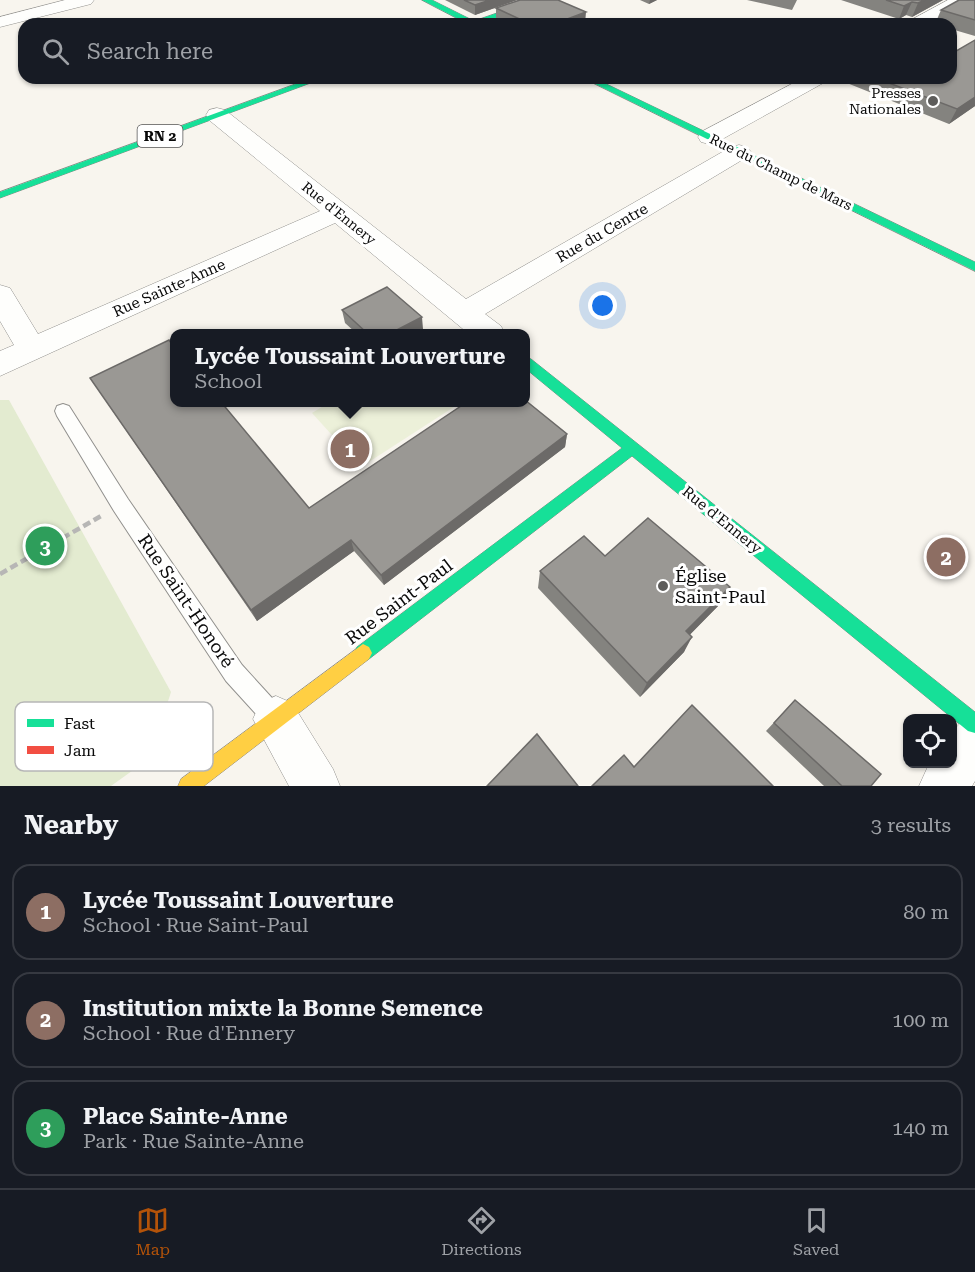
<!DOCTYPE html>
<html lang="en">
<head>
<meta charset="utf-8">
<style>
	:root { --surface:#171b24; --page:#242831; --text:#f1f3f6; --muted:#9ea1a6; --line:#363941; --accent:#b45309 }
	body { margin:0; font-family:"Roboto Serif",serif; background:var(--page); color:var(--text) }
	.controls { position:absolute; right:18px; bottom:18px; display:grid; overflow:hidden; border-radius:12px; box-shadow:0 2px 4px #0004 }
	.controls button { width:54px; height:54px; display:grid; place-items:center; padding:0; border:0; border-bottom:2px solid var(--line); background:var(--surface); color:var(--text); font:30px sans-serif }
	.you { position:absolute; left:603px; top:306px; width:21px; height:21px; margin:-15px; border:4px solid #fff; border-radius:50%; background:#1a73e8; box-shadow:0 0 0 9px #1a73e833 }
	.badge { display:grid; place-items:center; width:39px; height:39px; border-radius:50%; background:var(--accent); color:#fff; font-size:20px; font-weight:700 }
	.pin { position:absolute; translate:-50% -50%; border:3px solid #fff; box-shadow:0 2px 6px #0006 }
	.popup { position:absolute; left:170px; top:329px; width:360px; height:78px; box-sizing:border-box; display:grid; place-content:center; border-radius:12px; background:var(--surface); filter:drop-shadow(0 2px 4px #0005); font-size:20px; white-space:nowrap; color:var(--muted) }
	.popup b { font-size:22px; color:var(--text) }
	.popup::after { content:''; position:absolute; left:50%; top:100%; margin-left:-12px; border:12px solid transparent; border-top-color:var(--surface) }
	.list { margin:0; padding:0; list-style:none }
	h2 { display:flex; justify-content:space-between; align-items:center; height:78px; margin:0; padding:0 24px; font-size:26px }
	h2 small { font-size:20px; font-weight:400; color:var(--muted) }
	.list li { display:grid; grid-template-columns:39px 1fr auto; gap:18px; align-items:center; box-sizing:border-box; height:96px; margin:0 12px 12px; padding:0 12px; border:2px solid var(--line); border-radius:18px }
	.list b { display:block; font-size:22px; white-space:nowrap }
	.list p { margin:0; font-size:20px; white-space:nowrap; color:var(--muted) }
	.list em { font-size:20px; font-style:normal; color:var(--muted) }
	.icon { flex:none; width:33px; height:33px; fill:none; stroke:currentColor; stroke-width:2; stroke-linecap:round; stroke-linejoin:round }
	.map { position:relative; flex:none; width:975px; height:786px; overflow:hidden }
	.search { position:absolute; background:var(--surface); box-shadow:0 2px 4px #0004; left:18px; right:18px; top:18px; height:66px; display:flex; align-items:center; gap:15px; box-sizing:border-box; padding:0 21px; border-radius:18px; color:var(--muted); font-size:22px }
	.sheet { height:402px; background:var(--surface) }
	nav { display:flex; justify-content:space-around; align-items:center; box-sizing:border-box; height:84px; border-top:2px solid var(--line); background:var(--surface); font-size:16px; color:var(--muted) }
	nav a { display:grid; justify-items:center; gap:3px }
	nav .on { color:var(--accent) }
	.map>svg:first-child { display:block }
	.green { fill:#e3ebd0 }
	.pitch { fill:#ecf0d9 }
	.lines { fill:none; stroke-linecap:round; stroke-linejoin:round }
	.lane-casing { stroke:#91908d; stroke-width:2 }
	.street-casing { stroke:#91908d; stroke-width:1 }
	.fast-casing { stroke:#888683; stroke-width:1 }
	.slow-casing { stroke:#888683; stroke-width:1 }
	.path { stroke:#b7b6b5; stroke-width:4.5; stroke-dasharray:8 4; stroke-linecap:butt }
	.lane { fill:#fefefc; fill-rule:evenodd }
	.street { fill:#fefefc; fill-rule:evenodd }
	.fast { fill:#16e098; fill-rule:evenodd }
	.slow { fill:#ffcf43; fill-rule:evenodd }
	.wall { fill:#84837f }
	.shaded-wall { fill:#6c6a68 }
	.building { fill:#9a9894; stroke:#6c6a68; stroke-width:1.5 }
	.poi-dot { fill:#5d5c5a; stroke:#fff; stroke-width:2 }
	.labels { text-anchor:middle; stroke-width:6; stroke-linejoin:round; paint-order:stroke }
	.far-poi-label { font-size:14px; fill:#0a0a0a; stroke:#fff; text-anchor:end }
	.shield { fill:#fff; stroke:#545454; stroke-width:1.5 }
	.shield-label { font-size:14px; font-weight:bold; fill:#0a0a0a }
	.far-street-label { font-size:14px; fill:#0a0a0a; stroke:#fff }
	.street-label { font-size:15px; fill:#0a0a0a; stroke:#fff }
	.near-poi-label { font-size:18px; fill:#0a0a0a; stroke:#fff; text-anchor:start }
	.near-street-label { font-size:18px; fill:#0a0a0a; stroke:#fff }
	.key { fill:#fff; stroke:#b6b6b6; stroke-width:1.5 }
	.key-label { font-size:16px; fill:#0a0a0a }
</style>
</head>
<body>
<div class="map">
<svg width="975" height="786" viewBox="0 0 975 786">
	<rect width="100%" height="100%" fill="#f8f5ee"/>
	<path class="green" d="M0,400H9L171,692L150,758L111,786H0Z"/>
	<path class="pitch" d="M330,402H460V403L361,467L312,413Z"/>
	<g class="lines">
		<defs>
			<path id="lane" d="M63,404L69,406L128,499L242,665L283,710L287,718L283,726L275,730L267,726L226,681L114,511L57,416L55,411L57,406Z"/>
			<path id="street" d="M65,0H94L91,4L0,27V17Z
				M948,0H970L930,24H908L911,20Z
				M803,78H828L825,82L717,142L709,144L701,142L698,137L701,132Z
				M217,108L225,110L466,299L731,147L739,145L747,147L751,152L747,157L485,314L501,326L505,334H469L335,223L0,376V351L14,345L0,321V285L10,288L38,334L320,211L209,120L206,115L209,110Z
				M276,696L292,703L333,769L340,786H289L253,719L260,703Z
				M975,716V781L972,786H919L929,764H952C952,736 947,727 975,716Z"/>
			<path id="fast" d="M422,0H432L474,21L534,0H545L479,24H468Z
				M312,78H324L0,198V192Z
				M583,78H594L975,262V271Z
				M526,357L531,359L975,712V733L968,731L632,456L369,659L363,662L357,659L354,653L357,647L622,448L526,369Z"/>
			<path id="slow" d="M363,644L369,647L372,653L369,659L204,786H178L181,779Z"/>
		</defs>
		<use href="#lane" class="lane-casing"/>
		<use href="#street" class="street-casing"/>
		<use href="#fast" class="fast-casing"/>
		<use href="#slow" class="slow-casing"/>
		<path class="path" d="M0,574L101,516"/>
		<use href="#lane" class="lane"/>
		<use href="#street" class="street"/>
		<use href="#fast" class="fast"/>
		<use href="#slow" class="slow"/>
	</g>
	<path class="wall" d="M445,0H517L475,15Z
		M640,0H657L649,4Z
		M747,0H797L792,10Z
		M841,0H943L912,17L906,15L899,19Z
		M975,0V36L951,29V24H935L941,10Z
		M496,8L585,24H496Z
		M838,78H951L975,106L949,124L837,79Z
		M342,310L423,329L416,333H356L345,323Z
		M90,378L309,508L567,434L565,447L384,585L354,551L257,621Z
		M605,556L730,587L720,604L690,634L684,652L640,697L538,588L540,571Z
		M795,700L871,786H824L766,731Z"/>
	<path class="shaded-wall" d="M490,0H517L475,15V5Z
		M650,0H657L649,4Z
		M925,0H943L912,17L918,3Z
		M912,2L906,15L899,19L904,6Z
		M586,12L585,24H554Z
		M975,97V106L949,124L957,109Z
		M422,317L423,329L416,333H391Z
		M567,434L565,447L384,585L381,575Z
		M351,540L354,551L257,621L251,610Z
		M730,587L720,604L678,647L686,631Z
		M692,637L684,652L640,697L647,683Z"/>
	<path class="building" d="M464,0H490L475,5Z
		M520,0H558L586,12L554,24H530L496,8Z
		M886,0H925L918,3L912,2L904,6Z
		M959,0H975V20L941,10Z
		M975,40V97L957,109L876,78H951V54Z
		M387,287L422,317L391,333H367L342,310Z
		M169,340L174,347V402H221L309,508L467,402H525V400L567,434L381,575L351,540L251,610L90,378Z
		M648,518L730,587L686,631L692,637L647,683L540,571L584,536L605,556Z
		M795,700L881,774L871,786H842L774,723Z
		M692,705L773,786H592L624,755L634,767Z
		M537,734L578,786H487Z"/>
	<g class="poi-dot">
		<circle cx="933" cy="101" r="6"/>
		<circle cx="663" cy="586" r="6"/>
	</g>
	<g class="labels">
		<g class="far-poi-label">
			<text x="921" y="98">Presses<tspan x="921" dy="16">Nationales</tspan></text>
		</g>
		<rect class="shield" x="137.5" y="125" width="45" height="22" rx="4.5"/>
		<g class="shield-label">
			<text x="160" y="141">RN 2</text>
		</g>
		<g class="far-street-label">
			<text transform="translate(781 172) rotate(26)" y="5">Rue du Champ de Mars</text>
			<text transform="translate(339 213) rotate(39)" y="5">Rue d'Ennery</text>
		</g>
		<g class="street-label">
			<text transform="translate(602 233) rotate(-30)" y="5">Rue du Centre</text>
			<text transform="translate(169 288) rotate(-24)" y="5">Rue Sainte-Anne</text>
			<text transform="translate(722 520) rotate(39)" y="5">Rue d'Ennery</text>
		</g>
		<g class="near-poi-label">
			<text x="675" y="582">Église<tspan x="675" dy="21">Saint-Paul</tspan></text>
		</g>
		<g class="near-street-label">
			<text transform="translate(186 601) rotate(56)" y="6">Rue Saint-Honoré</text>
			<text transform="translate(399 602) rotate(-37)" y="6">Rue Saint-Paul</text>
		</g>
	</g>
	<rect x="15" y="702" width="198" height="69" rx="9" class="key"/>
	<rect x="27" y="719" width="27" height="8" fill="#16e098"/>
	<rect x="27" y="746" width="27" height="8" fill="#f24e42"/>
	<g class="key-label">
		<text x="64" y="729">Fast</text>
		<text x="64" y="756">Jam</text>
	</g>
</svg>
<div class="controls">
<button><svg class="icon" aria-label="locate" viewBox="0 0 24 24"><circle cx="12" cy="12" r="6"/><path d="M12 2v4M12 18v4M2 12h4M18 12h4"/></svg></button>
</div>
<div class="you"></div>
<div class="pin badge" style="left:350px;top:449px;background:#8d6e63">1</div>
<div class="popup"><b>Lycée Toussaint Louverture</b>School</div>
<div class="pin badge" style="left:946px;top:557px;background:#8d6e63">2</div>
<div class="pin badge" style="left:45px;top:546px;background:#2e9e5b">3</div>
<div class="search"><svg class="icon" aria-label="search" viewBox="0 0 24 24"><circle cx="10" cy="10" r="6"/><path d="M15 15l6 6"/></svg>Search here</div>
</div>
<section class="sheet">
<h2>Nearby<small>3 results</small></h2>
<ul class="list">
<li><span class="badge" style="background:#8d6e63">1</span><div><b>Lycée Toussaint Louverture</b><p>School · Rue Saint-Paul</p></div><em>80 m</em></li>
<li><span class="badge" style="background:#8d6e63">2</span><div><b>Institution mixte la Bonne Semence</b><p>School · Rue d'Ennery</p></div><em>100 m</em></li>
<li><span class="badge" style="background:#2e9e5b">3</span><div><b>Place Sainte-Anne</b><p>Park · Rue Sainte-Anne</p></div><em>140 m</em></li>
</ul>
</section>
<nav>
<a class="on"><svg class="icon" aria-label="map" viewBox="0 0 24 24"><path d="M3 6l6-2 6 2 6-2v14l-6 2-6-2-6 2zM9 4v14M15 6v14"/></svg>Map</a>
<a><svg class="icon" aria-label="directions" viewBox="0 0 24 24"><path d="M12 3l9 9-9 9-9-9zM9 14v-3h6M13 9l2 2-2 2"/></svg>Directions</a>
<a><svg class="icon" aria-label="saved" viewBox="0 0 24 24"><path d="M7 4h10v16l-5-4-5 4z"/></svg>Saved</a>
</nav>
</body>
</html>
